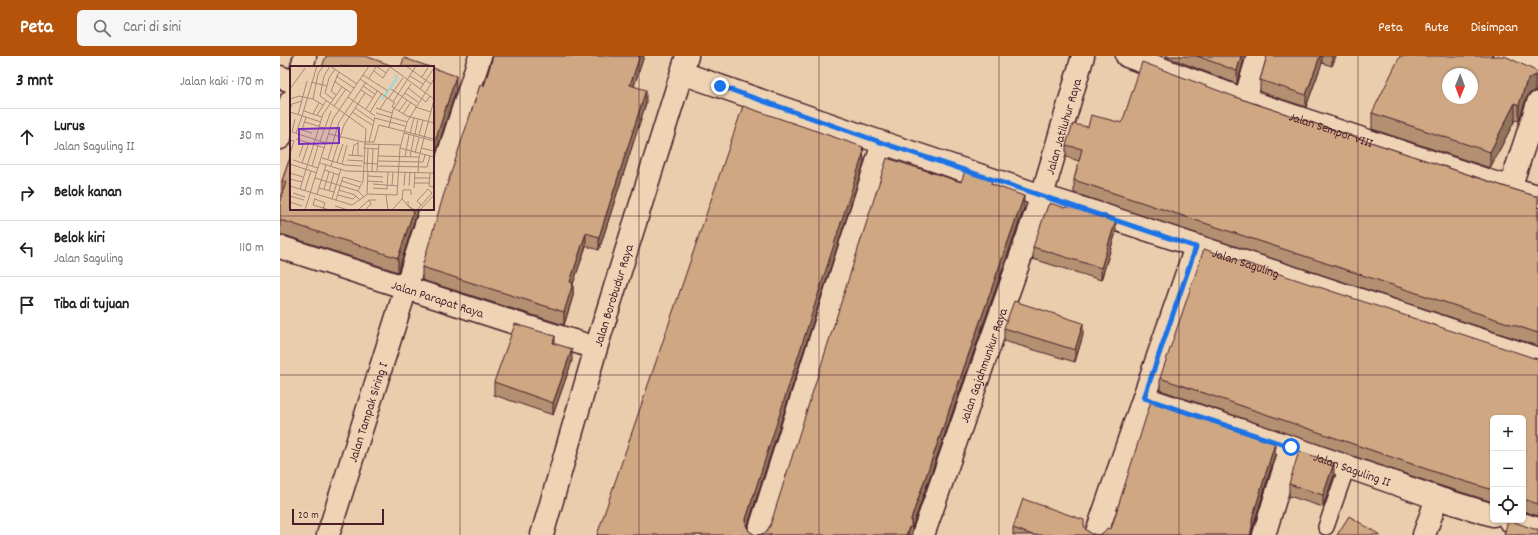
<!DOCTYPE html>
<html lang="id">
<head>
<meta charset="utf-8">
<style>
	:root { --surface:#fff; --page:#f6f6f6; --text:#202124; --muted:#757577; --line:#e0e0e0; --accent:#b45309 }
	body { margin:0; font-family:Dekko,sans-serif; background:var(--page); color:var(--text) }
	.controls { position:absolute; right:12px; bottom:12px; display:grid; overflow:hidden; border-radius:6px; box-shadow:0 1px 3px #0004 }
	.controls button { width:36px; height:36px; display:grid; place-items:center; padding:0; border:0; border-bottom:1px solid var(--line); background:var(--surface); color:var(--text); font:20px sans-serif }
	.compass { position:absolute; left:1162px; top:12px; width:36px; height:36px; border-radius:50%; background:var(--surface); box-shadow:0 1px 3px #0004; rotate:181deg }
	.scale { position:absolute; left:12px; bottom:10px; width:92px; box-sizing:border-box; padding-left:4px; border:2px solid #4a1f2b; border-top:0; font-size:11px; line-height:14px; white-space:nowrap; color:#4a1f2b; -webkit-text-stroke:3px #eed4b5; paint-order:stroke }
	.stop { position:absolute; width:12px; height:12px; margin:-9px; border:3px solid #1a73e8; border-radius:50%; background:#fff }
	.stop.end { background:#1a73e8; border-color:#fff; box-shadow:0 1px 4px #0008 }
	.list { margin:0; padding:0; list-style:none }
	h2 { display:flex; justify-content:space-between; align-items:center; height:52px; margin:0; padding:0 16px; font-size:17px }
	h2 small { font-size:13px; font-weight:400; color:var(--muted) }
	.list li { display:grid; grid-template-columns:26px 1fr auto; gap:12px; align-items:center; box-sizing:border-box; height:56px; padding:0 16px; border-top:1px solid var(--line) }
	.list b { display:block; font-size:15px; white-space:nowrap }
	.list p { margin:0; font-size:13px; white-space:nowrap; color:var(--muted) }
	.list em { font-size:13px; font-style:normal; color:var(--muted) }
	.icon { flex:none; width:22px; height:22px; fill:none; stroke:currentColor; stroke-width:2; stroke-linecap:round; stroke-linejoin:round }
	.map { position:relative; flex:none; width:1258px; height:479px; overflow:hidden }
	header { display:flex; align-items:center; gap:24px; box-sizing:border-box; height:56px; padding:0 20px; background:var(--accent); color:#fff }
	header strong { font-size:19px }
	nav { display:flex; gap:22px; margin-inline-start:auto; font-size:14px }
	.search { width:280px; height:36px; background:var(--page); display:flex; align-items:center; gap:10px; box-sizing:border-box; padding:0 14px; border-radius:6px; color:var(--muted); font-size:15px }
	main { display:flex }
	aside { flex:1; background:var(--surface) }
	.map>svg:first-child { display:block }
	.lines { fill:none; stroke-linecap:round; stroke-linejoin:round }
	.service-casing { stroke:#4a1f2b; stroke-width:18 }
	.minor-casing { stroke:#4a1f2b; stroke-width:25 }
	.tertiary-casing { stroke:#4a1f2b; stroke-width:25 }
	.service { stroke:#eed4b5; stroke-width:15 }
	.minor { stroke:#eed4b5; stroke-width:22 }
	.tertiary { stroke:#eed4b5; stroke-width:22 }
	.wall { fill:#b29071; stroke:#4a1f2b }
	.shaded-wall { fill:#91755c; stroke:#4a1f2b }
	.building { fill:#cfa783; stroke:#4a1f2b; fill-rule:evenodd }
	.route { stroke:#1a73e8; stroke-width:5 }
	.grid { fill:none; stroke:#4a1f2b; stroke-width:1; stroke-opacity:0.55 }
	.labels { text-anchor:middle; stroke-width:3; stroke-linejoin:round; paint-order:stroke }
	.street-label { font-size:13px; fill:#4a1f2b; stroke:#eed4b5 }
	.inset-river { fill:none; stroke:#8bdce3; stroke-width:2 }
	.inset-road { fill:none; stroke:#aa8778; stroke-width:1 }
	.view { fill:#7b2cbf; fill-opacity:0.15; stroke:#7b2cbf; stroke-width:2 }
	.inset-edge { fill:none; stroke:#4a1f2b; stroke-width:2 }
</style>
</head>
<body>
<header>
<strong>Peta</strong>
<div class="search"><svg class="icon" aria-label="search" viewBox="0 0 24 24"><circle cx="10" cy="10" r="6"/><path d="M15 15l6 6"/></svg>Cari di sini</div>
<nav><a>Peta</a><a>Rute</a><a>Disimpan</a></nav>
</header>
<main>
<aside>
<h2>3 mnt<small>Jalan kaki · 170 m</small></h2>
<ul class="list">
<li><svg class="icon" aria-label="ahead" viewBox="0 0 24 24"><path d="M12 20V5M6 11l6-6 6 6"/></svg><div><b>Lurus</b><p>Jalan Saguling II</p></div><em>30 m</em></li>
<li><svg class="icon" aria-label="right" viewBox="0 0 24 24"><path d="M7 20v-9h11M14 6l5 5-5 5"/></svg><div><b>Belok kanan</b></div><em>30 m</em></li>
<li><svg class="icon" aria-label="left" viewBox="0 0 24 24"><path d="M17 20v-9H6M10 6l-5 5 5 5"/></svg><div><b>Belok kiri</b><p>Jalan Saguling</p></div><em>110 m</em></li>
<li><svg class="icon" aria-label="arrive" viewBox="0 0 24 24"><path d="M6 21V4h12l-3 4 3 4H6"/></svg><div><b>Tiba di tujuan</b></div></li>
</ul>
</aside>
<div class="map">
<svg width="1258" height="479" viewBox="0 0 1258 479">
	<rect width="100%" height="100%" fill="#eacdac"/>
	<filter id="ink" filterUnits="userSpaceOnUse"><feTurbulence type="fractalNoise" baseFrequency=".025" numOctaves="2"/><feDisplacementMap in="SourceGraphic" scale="8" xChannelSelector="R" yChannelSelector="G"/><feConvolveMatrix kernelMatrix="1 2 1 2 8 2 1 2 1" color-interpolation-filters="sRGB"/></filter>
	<g filter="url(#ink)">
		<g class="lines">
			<defs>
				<path id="service" d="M1046,471L1067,411"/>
				<g id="minor">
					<path id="s1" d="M847,0L965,44L1230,132L1258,140"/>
					<path d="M1224,0L1258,11"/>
					<path d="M22,11L25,0"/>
					<path id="s2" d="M402,17L603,87L762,140L826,160L1258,303"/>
					<path d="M0,21L11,25"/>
					<path d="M965,44L978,0"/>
					<path d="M0,82L11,45"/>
					<path d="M1230,132L1258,47"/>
					<path d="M153,147L200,0"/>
					<path id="s3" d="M0,191L235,267L316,292"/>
					<path id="s4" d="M864,342L1011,391L1157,442L1213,459"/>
					<path d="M1229,464L1258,473"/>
					<path id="s5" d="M48,479L151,153"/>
					<path d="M478,479L603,87"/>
					<path id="s6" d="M643,479L762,140L803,0"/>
					<path d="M816,479L916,191"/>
					<path d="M984,479L1011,391"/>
					<path d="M1144,479L1157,442"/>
				</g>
				<g id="tertiary">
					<path id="s7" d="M262,479L316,292L407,0"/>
				</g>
			</defs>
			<use href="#service" class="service-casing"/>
			<use href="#minor" class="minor-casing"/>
			<use href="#tertiary" class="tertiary-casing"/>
			<use href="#service" class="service"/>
			<use href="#minor" class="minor"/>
			<use href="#tertiary" class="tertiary"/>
		</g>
		<path class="wall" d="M213,0H364L354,30L366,47L319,194L306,190L293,228V240L284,269L142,224V211L204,30Z
			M885,0H965L957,28Z
			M987,0H1056L1052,10L1042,7L1026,51L980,36V24Z
			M1258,16V35H1255L1249,38L1246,43L1239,65L1235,64L1210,112L1092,73V57Z
			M961,43L1226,131L1255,140H1258V290L794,137V124L799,105L786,101V89L808,71L842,67Z
			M583,91L584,107L467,472L469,475L475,479H480L486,476L490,470L681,126L712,128L744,152L632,472V479H317Z
			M11,99V153H138L118,216L4,179H0V144L2,139V125Z
			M836,176L821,224L753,203V191Z
			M724,272L803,279L795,306L724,285Z
			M275,287L292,305L273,359L214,339V326Z
			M1254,302L1258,303V460L1243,455V362H1213V446L1161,430L880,334V322Z
			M995,399L972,474V479H733V472L806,474L812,478L819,479Z
			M1054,419L1043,451L1009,440V428Z"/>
		<path class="shaded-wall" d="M360,0H364L350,42V29Z
			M961,0H965L957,28V15Z
			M1040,0H1042V7L1026,51V39Z
			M1052,0H1056L1052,10Z
			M1255,19V35L1249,38L1246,43L1239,65V49L1246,27L1249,22Z
			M176,20V34L153,106V92Z
			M366,34V47L319,194V181Z
			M1235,47V64L1210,112V96Z
			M583,91L584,107L466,475V479V463Z
			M744,140V152L632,472L631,471V463Z
			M134,153H138L118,216V202Z
			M836,164V176L821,224V212Z
			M306,177V190L293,228V240L284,269V256L290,226Z
			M803,267V279L795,306V294Z
			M275,280V293L273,287Z
			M292,293V305L273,359V347Z
			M995,387V399L972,474V479H970L972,463Z
			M1054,407V419L1043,451V439Z
			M629,471V479H626Z"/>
		<path class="building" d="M46,0H85L116,11H42Z
			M213,0H360L350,29L366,34L319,181L306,177L290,226L293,227L284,256L142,211L163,141L200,29L204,30Z
			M917,0H961L957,15Z
			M987,0H1040L1026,39L980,24Z
			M1120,0H1225L1258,16V19H1255L1249,22L1246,27L1239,49L1235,47L1210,96L1092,57ZM1168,18H1192V42H1168Z
			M124,2L150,11H121Z
			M862,6L961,43L1226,131L1255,140H1258V277L794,124L802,93L786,89L793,68L808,71L811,59L842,67Z
			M153,12L176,20L153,92Z
			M463,50L583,91L582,94L584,95L466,463V469L469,475L475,479H480L486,476L490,470L607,102L681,126L685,115L712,124L711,128L744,140L631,463V469L632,472L629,471L626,479H317Z
			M11,99V153H134L118,202L4,165H0V144L6,126L2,125Z
			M770,147L786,152L787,149L836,164L821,212L753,191L768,149H769Z
			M924,193L1254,302L1258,303V448L1243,443V362H1213V434L1161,418L880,322Z
			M734,245L803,267L795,294L724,272Z
			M235,268L275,280L273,287L292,293L273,347L214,326Z
			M871,345L995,387L972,463V471L970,479H753L733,472L743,443L804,464V469L806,474L812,478L819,479L824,476L827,472L831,473Z
			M1019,395L1054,407L1043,439L1009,428Z
			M1069,460L1100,479H1057Z
			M1228,464L1254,473H1258V479H1224Z"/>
	</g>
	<g class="lines" filter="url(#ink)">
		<path class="route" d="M440,30L603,87L916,191L864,342L1011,391"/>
	</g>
	<path class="grid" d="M180,0V479M359,0V479M539,0V479M719,0V479M899,0V479M1078,0V479M0,160H1258M0,319H1258"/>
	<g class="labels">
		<g class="street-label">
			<text dy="5" stroke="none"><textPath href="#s6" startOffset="432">Jalan Jatiluhur Raya</textPath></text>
			<text dy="5" stroke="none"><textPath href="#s1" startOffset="217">Jalan Sempor VIII</textPath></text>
			<text dy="5" stroke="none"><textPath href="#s2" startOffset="595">Jalan Saguling</textPath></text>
			<text dy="5" stroke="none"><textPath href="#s7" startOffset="250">Jalan Borobudur Raya</textPath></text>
			<text dy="5" stroke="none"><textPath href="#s3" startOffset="166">Jalan Parapat Raya</textPath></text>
			<text dy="5" stroke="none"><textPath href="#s6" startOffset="180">Jalan Gajahmunkur Raya</textPath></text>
			<text dy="5" stroke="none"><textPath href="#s5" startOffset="129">Jalan Tampak Siring I</textPath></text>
			<text dy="5" stroke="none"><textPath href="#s4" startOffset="220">Jalan Saguling II</textPath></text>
		</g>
	</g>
	<g transform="translate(10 10)">
		<rect width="144" height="144" fill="#eacdac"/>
		<path class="inset-river" d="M92,33L106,14V9"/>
		<path class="inset-road" d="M40,0L34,10L30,30L76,63L73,115L68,125M40,0L67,18M86,0L96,7L101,0M99,0L144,33M116,0L141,18M84,5L93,12L96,7M73,9L98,25M46,10L64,22M120,10L133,18M132,11L139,0M79,12L86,1M70,13L105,37M44,15L61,27M21,16L37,20M73,20L85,28M118,22L136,36L140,30M0,23L15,2M101,23L126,40M130,23L144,2M71,24L83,32M115,27L128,36M46,29L41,25L49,6M58,31L85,50M0,33L9,30L23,33L33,39M23,33L28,8L33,0M43,33L35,27L39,12L45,3M98,33L113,12M103,36L126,0M104,37L102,41L117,50L144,57M44,40L56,23M1,41L2,38L12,35M125,41L141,46M65,42L84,55M86,42L102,47M76,43L88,24M90,43L97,32M14,45L32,51M109,45L117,34M0,46L31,56M62,46L82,59M80,46L92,27M86,47L117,56M23,48L29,37M113,48L121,36M8,49L17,15M27,49L36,35M12,50L27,0M85,52L115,60M15,56L34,62M99,61L103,44L121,18M8,63L22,67M12,64L16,51M2,66L36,77M2,66L5,53M6,67L12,50M114,67L144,75M120,67L124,52M39,68L73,76M125,68L128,53M129,69L133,54M6,73L35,82M0,74L4,75L0,88M30,75L41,45M73,76H84L89,59L144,73M79,76L85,51M74,78L110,79M73,82L88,83M110,82L144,91M131,82L144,85M125,87L129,72M58,89L73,90M62,90L64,79L68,77M68,90V76M88,90L129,91M9,91L13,79M115,91L119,69M120,91L124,70M32,92L55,99L72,100M38,93L49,56L76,16M3,94L28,102M57,94L73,95M88,95L133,96L135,89M47,96L53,78M12,97L19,76M30,97L56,105L144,107M73,97L88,98M0,98L27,107M52,98L57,79M22,100L28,80M41,100L54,59L75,27M88,100L137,101L140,90M35,104L49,109M77,105L78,83M82,105L83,83M87,105L89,78M0,107L13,111M128,107L129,91L144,34M140,107L139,120L144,121M78,110L93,111M25,112L68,125L74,131M124,112H140M0,113L12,116M52,115L70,121M77,115L93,116M124,117H139M83,118L108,120M0,120L62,139L78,128L107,129L110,82L117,56L144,13M102,120L103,106M114,120L115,106M119,120L120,106M29,122L44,126M83,122L97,123L98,106M124,122L125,106M10,123L33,48L52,21M34,123L39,106M15,124L21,105M49,124L65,129L70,134M39,125L44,107M3,127L15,131M27,128L36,99M77,128L78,105M48,129L63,133L66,130M96,129L98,144M0,130L14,134M25,132L23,139L37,143M25,133L35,137L33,143M42,133L51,103M112,133L122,144M46,134L53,111L71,116M118,135V140L125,144M0,136L12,140M131,139L127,135L138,123M45,140L58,144M15,144L43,53L79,0M68,144L79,134H86M75,144L81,138L79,134M102,144L112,133L113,124H121V129M127,144L142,127L138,123M130,144L144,129"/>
		<path class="view" d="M49,62V77L9,78V63Z"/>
		<rect width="144" height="144" class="inset-edge"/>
	</g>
</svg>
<div class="controls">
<button>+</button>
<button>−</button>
<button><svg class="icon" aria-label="locate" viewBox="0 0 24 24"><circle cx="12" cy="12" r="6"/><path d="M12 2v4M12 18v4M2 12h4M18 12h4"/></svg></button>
</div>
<svg class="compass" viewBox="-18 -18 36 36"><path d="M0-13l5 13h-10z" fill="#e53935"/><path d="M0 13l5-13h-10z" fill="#757577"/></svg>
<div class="scale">20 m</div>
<div class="stop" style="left:1011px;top:391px"></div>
<div class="stop end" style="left:440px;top:30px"></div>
</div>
</main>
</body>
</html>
